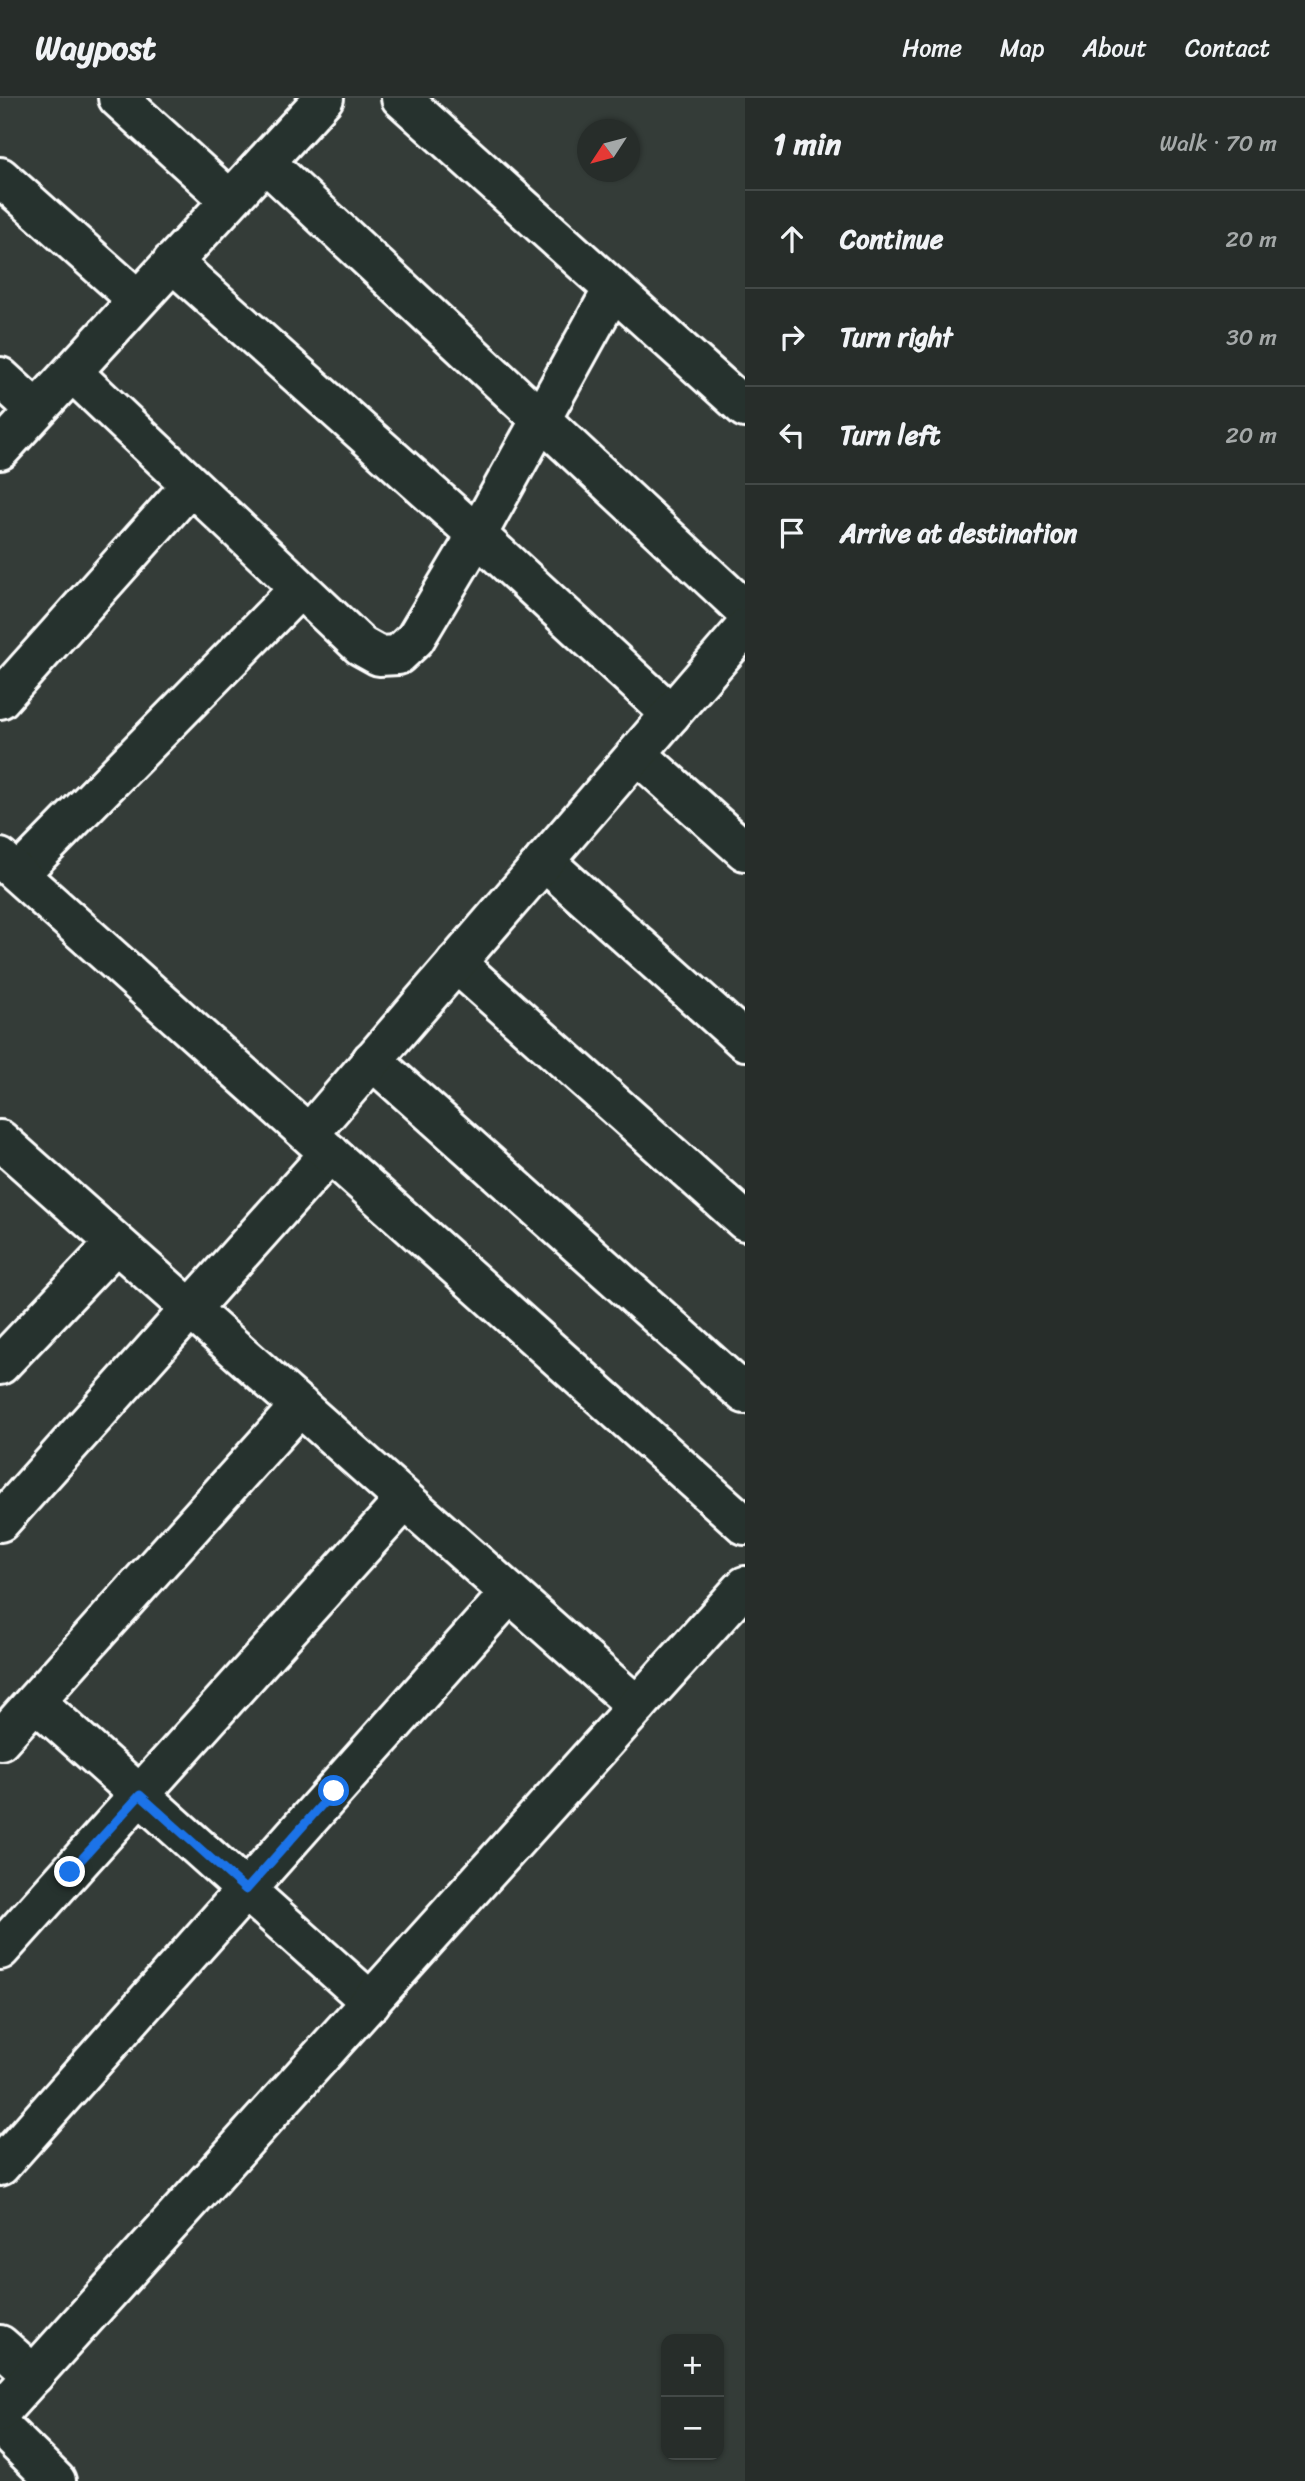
<!DOCTYPE html>
<html lang="en">
<head>
<meta charset="utf-8">
<style>
	:root { --surface:#272d2a; --page:#333936; --text:#f1f3f6; --muted:#a4a8a8; --line:#434947 }
	body { margin:0; font-family:Sriracha,sans-serif; background:var(--page); color:var(--text) }
	.controls { position:absolute; right:21px; bottom:21px; display:grid; overflow:hidden; border-radius:14px; box-shadow:0 2px 5px #0004 }
	.controls button { width:63px; height:63px; display:grid; place-items:center; padding:0; border:0; border-bottom:2px solid var(--line); background:var(--surface); color:var(--text); font:35px sans-serif }
	.compass { position:absolute; left:577px; top:21px; width:63px; height:63px; border-radius:50%; background:var(--surface); box-shadow:0 2px 5px #0004; rotate:234deg }
	.stop { position:absolute; width:21px; height:21px; margin:-16px; border:5px solid #1a73e8; border-radius:50%; background:#fff }
	.stop.end { background:#1a73e8; border-color:#fff; box-shadow:0 2px 7px #0008 }
	.list { margin:0; padding:0; list-style:none }
	h2 { display:flex; justify-content:space-between; align-items:center; height:91px; margin:0; padding:0 28px; font-size:30px }
	h2 small { font-size:23px; font-weight:400; color:var(--muted) }
	.list li { display:grid; grid-template-columns:46px 1fr auto; gap:21px; align-items:center; box-sizing:border-box; height:98px; padding:0 28px; border-top:2px solid var(--line) }
	.list b { display:block; font-size:26px; white-space:nowrap }
	.list em { font-size:23px; font-style:normal; color:var(--muted) }
	.icon { flex:none; width:38px; height:38px; fill:none; stroke:currentColor; stroke-width:2; stroke-linecap:round; stroke-linejoin:round }
	.map { position:relative; flex:none; width:745px; height:2383px; overflow:hidden }
	header { display:flex; align-items:center; gap:42px; box-sizing:border-box; height:98px; padding:0 35px; background:var(--surface); border-bottom:2px solid var(--line) }
	header strong { font-size:33px }
	nav { display:flex; gap:38px; margin-inline-start:auto; font-size:24px }
	main { display:flex }
	aside { flex:1; background:var(--surface) }
	.map>svg:first-child { display:block }
	.lines { fill:none; stroke-linecap:round; stroke-linejoin:round }
	.street-casing { stroke:#fff; stroke-width:44 }
	.secondary-casing { stroke:#fff; stroke-width:44 }
	.street { stroke:#26332d; stroke-width:38 }
	.secondary { stroke:#26332d; stroke-width:38 }
	.route { stroke:#1a73e8; stroke-width:9 }
</style>
</head>
<body>
<header>
<strong>Waypost</strong>
<nav><a>Home</a><a>Map</a><a>About</a><a>Contact</a></nav>
</header>
<main>
<div class="map">
<svg width="745" height="2383" viewBox="0 0 745 2383">
	<rect width="100%" height="100%" fill="#343c38"/>
	<filter id="ink" filterUnits="userSpaceOnUse"><feTurbulence type="fractalNoise" baseFrequency=".0143" numOctaves="2"/><feDisplacementMap in="SourceGraphic" scale="14" xChannelSelector="R" yChannelSelector="G"/><feConvolveMatrix kernelMatrix="1 2 1 2 8 2 1 2 1" color-interpolation-filters="sRGB"/></filter>
	<g filter="url(#ink)">
		<g class="lines">
			<defs>
				<path id="street" d="M118,0L230,102
					M401,0L745,310
					M265,64L745,512
					M0,79L138,202
					M172,164L477,437L671,616
					M72,274L361,548L379,558L398,557L415,541L477,437L613,191
					M0,279L36,312
					M0,352L324,0
					M0,601L191,387
					M637,656L745,753
					M544,763L745,943
					M19,776L300,490
					M456,865L745,1123
					M372,962L745,1296
					M0,1042L637,1608
					M0,1267L116,1145
					M0,1424L330,1055
					M35,1603L371,1904
					M0,1642L300,1308
					M0,1852L405,1402
					M0,2068L510,1495
					M0,2247L34,2277
					M0,2328L56,2383"/>
				<path id="secondary" d="M0,760L745,1427
					M309,1036L745,530
					M0,2314L745,1488"/>
			</defs>
			<use href="#street" class="street-casing"/>
			<use href="#secondary" class="secondary-casing"/>
			<use href="#street" class="street"/>
			<use href="#secondary" class="secondary"/>
		</g>
	</g>
	<g class="lines" filter="url(#ink)">
		<path class="route" d="M70,1774L140,1697L246,1792L334,1693"/>
	</g>
</svg>
<div class="controls">
<button>+</button>
<button>−</button>
</div>
<svg class="compass" viewBox="-18 -18 36 36"><path d="M0-13l5 13h-10z" fill="#e53935"/><path d="M0 13l5-13h-10z" fill="#a4a8a8"/></svg>
<div class="stop" style="left:334px;top:1693px"></div>
<div class="stop end" style="left:70px;top:1774px"></div>
</div>
<aside>
<h2>1 min<small>Walk · 70 m</small></h2>
<ul class="list">
<li><svg class="icon" aria-label="ahead" viewBox="0 0 24 24"><path d="M12 20V5M6 11l6-6 6 6"/></svg><div><b>Continue</b></div><em>20 m</em></li>
<li><svg class="icon" aria-label="right" viewBox="0 0 24 24"><path d="M7 20v-9h11M14 6l5 5-5 5"/></svg><div><b>Turn right</b></div><em>30 m</em></li>
<li><svg class="icon" aria-label="left" viewBox="0 0 24 24"><path d="M17 20v-9H6M10 6l-5 5 5 5"/></svg><div><b>Turn left</b></div><em>20 m</em></li>
<li><svg class="icon" aria-label="arrive" viewBox="0 0 24 24"><path d="M6 21V4h12l-3 4 3 4H6"/></svg><div><b>Arrive at destination</b></div></li>
</ul>
</aside>
</main>
</body>
</html>
